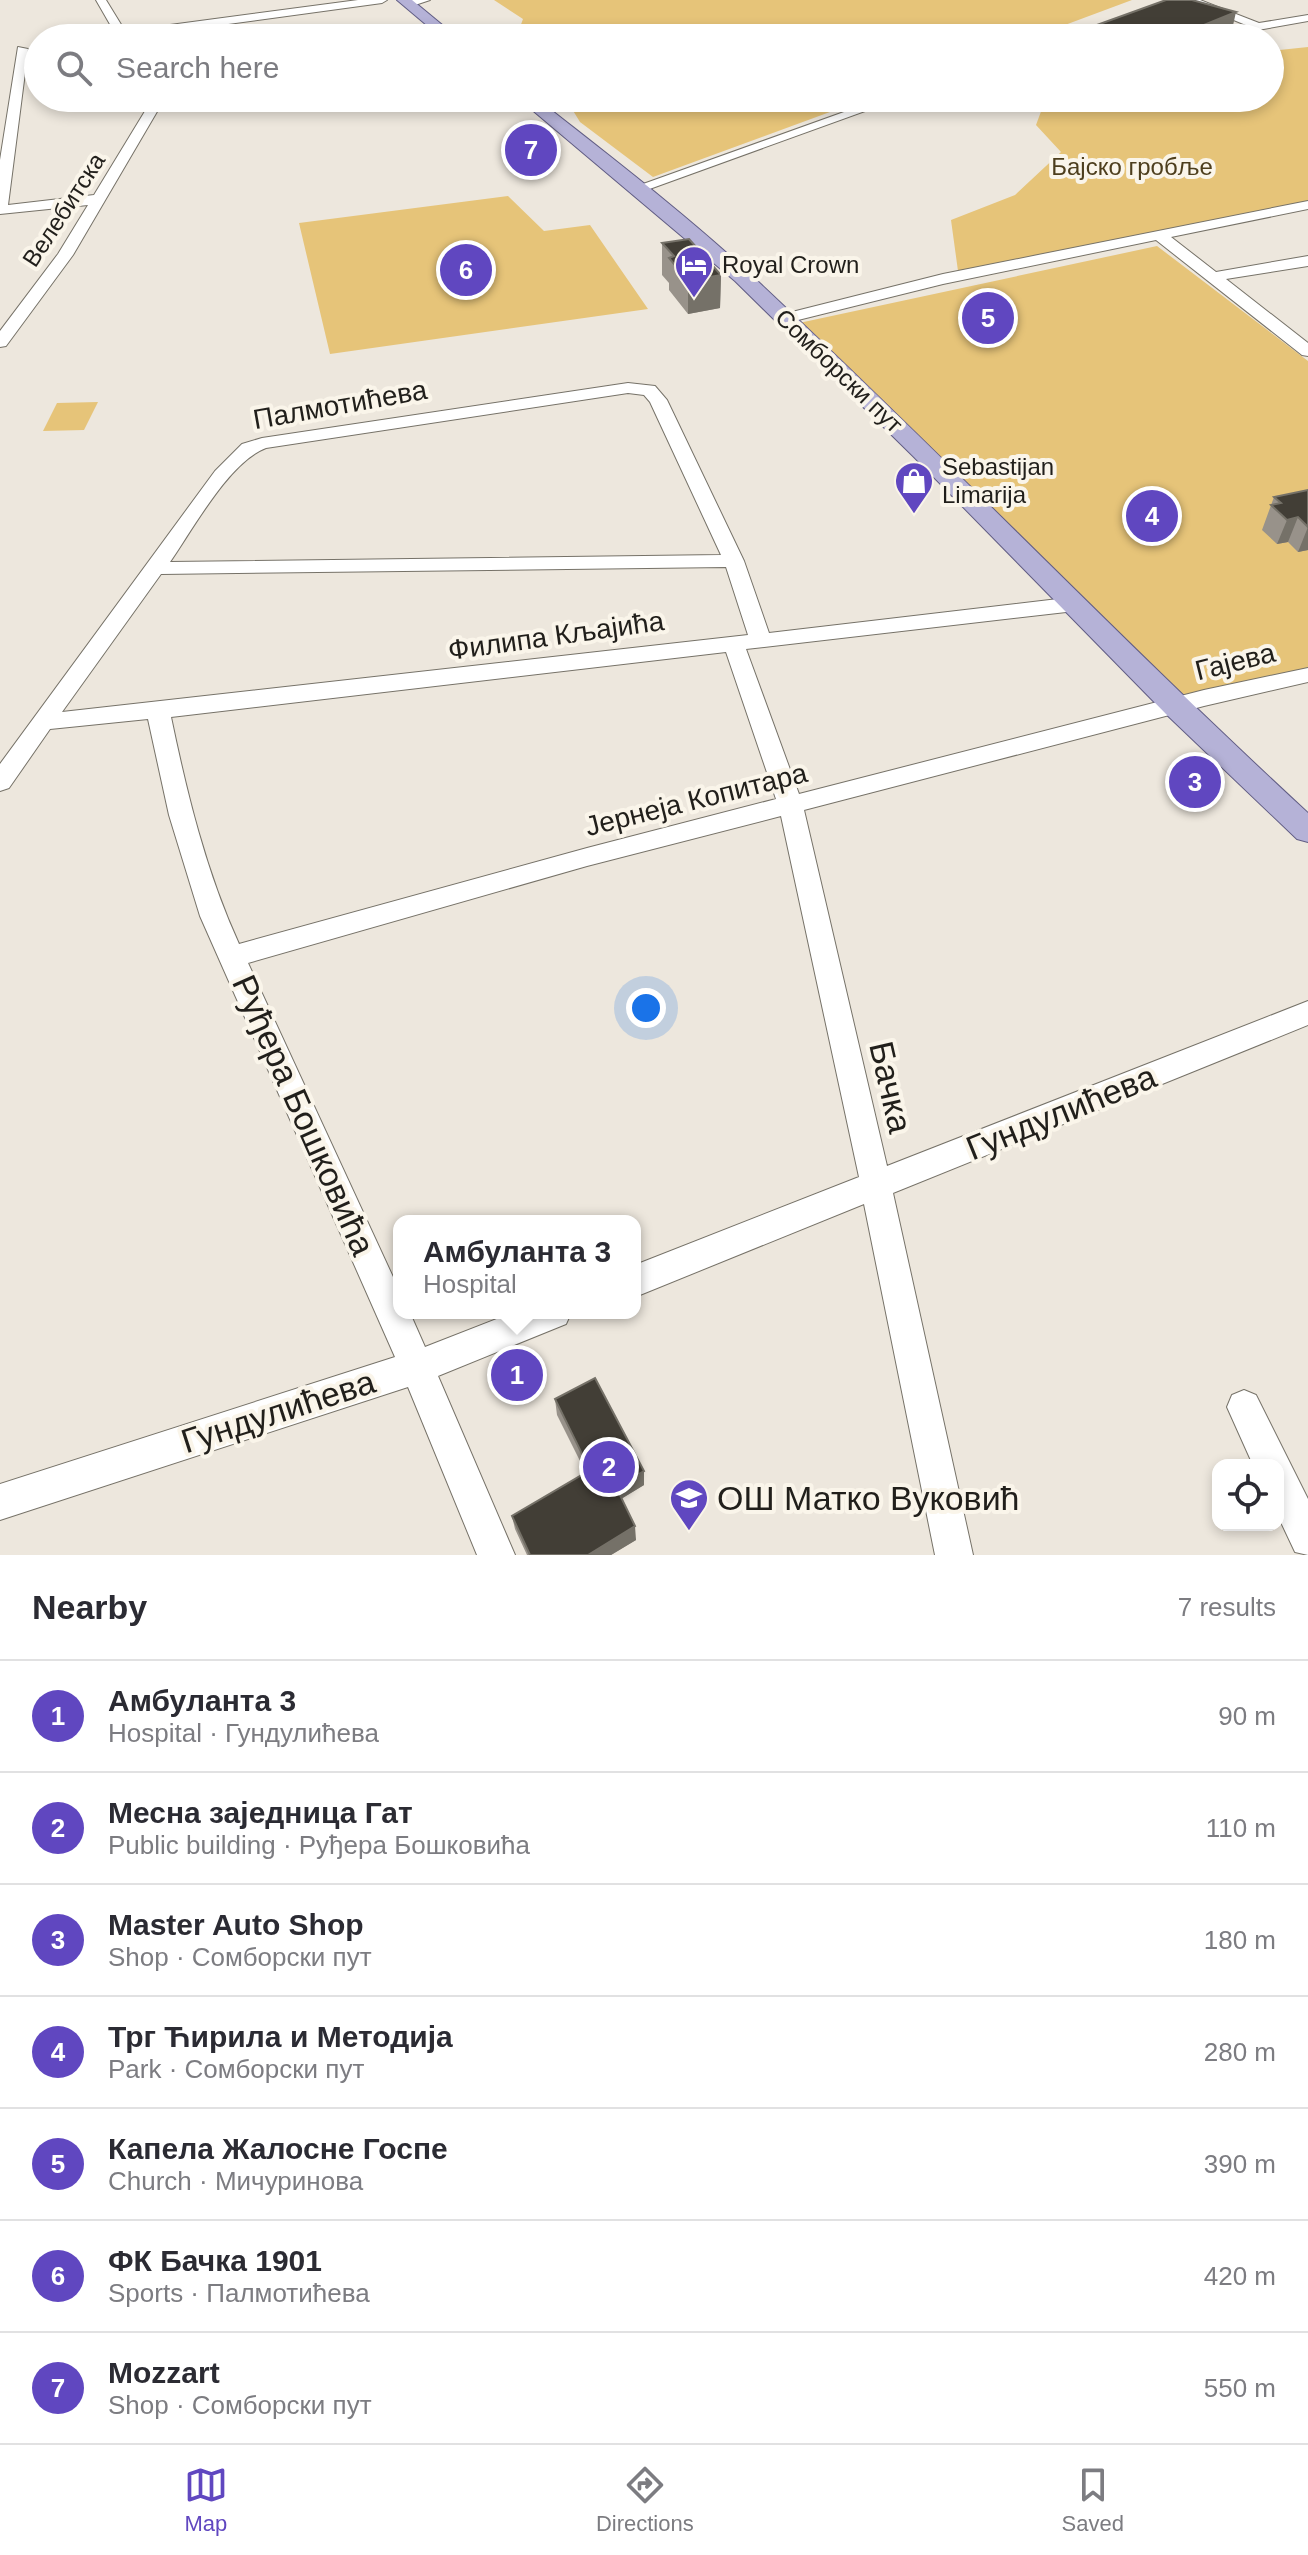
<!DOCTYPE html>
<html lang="en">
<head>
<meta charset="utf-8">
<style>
	:root { --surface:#fff; --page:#f7f7f7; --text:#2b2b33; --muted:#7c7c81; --line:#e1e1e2; --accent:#6047c0 }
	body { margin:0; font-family:Arial,sans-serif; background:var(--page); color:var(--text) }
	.controls { position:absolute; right:24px; bottom:24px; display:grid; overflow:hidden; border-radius:16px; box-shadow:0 4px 12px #0003 }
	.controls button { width:72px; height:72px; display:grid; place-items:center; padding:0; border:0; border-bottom:2px solid var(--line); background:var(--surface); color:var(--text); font:40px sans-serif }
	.you { position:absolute; left:646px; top:1008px; width:28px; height:28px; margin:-20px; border:6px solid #fff; border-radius:50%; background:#1a73e8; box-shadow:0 0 0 12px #1a73e833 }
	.badge { display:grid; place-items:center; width:52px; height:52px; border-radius:50%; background:var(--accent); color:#fff; font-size:26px; font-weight:700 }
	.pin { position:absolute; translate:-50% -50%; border:4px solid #fff; box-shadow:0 2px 8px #0006 }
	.popup { position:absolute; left:393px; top:1215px; width:248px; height:104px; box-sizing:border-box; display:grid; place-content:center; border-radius:16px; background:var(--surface); filter:drop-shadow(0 2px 6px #0005); font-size:26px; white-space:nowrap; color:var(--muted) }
	.popup b { font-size:30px; color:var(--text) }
	.popup::after { content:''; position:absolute; left:50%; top:100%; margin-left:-16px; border:16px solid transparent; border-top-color:var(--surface) }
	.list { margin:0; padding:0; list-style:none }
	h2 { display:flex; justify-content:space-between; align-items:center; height:104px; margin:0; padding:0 32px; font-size:34px }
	h2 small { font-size:26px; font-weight:400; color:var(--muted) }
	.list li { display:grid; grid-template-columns:52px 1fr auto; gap:24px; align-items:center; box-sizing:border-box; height:112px; padding:0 32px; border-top:2px solid var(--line) }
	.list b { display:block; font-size:30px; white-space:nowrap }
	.list p { margin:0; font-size:26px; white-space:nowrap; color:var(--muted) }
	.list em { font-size:26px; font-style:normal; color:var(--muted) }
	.icon { flex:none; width:44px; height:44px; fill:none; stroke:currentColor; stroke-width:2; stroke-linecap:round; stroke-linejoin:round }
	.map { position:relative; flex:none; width:1308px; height:1555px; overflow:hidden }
	.search { position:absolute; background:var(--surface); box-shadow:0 4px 12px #0003; left:24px; right:24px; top:24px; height:88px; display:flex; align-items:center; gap:20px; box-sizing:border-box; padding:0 28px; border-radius:44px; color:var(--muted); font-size:30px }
	.sheet { height:888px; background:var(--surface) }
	nav { display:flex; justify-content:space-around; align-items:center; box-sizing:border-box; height:112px; border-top:2px solid var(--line); background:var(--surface); font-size:22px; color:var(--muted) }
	nav a { display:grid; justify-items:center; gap:4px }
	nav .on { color:var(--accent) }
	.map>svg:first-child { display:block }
	.green { fill:#e6c479 }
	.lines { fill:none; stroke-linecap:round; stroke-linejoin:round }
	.minor-casing { stroke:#767268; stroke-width:2 }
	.major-casing { stroke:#615d84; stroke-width:2 }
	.minor { fill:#fff; fill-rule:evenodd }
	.major { fill:#b5b2d7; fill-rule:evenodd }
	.wall { fill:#98928a }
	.shaded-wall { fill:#757168 }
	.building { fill:#423e36; stroke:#757168; stroke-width:2 }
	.labels { text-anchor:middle; stroke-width:8; stroke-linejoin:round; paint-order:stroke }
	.far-park-label { font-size:24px; fill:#4d3e1d; stroke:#faf5ea }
	.far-street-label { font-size:24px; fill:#211f1b; stroke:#faf5ea }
	.far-poi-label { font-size:24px; fill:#211f1b; stroke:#faf5ea; text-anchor:start }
	.street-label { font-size:28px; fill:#211f1b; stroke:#faf5ea }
	.near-street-label { font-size:34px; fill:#211f1b; stroke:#faf5ea }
	.near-poi-label { font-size:34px; fill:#211f1b; stroke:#faf5ea; text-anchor:start }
</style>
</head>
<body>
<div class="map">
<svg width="1308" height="1555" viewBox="0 0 1308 1555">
	<rect width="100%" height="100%" fill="#ede7dd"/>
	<path class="green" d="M494,0H1132L1030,38H516L523,19Z
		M1308,47V205L958,271L951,220L1015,195L1061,152L1036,125L1046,98H1270V51Z
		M575,98H868L653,177L580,122L572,109L578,101Z
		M508,196L544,231L590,225L648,309L330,354L299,223Z
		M1157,246L1308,361V671L1183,699L799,323Z
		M98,402L84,430L43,431L57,403Z"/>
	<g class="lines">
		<defs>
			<path id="minor" d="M96,0H106L125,31L358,0H387L382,3L125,38H94L115,33Z
				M412,0H430L409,7L404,4Z
				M1185,0H1200L1259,23L1308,15V21L1258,30Z
				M18,47L28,49L8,205L94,195L153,98H165L73,255L6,346L0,347V331L58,254L88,205L0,214V160Z
				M883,98H901L644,191L632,188Z
				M1308,201V209L1171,237L1216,272L1308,256V266L1226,279L1308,343V356L1302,355L1156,240L943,284L786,323L778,318L780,315L943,274Z
				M628,383L655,386L667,400L744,561L769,633L1075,597L1086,604L1075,611L746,649L799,794L1204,690L1308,668V682L1204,706L804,810L887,1166L1308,1001V1025L893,1193L973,1555H935L864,1204L635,1297V1265L859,1177L781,816L587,866L248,963L399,1290V1313H410L425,1347L512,1313H571L566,1324L438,1376L515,1555H477L408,1387L0,1520V1484L395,1357L200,916L169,815L148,719L50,729L9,788L0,791V764L215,471L242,444L262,438ZM628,393L644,395L650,402L721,555L170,562C193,529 229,462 266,448ZM726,567L748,635L62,712L161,574ZM726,652L776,799L587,848L239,944C206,872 187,794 171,717Z
				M1244,1390L1256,1395L1308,1499V1555L1295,1552L1278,1516V1465H1253L1227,1407L1232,1395Z"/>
			<path id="major" d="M397,0H412L458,38H442Z
				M518,98H536C608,155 683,212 751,275C940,451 1118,638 1308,813V842L1297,839L1166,714L914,457L735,281Z"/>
		</defs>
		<use href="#minor" class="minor-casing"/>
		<use href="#major" class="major-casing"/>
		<use href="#minor" class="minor"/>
		<use href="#major" class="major"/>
	</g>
	<path class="wall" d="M1232,30L1213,38H1061Z
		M662,243L721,275L720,308L688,314L669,290V283L662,275Z
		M1308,490V550L1298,552L1288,542L1277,544L1262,530L1274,497Z
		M555,1399L644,1471V1485L621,1499L636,1540L611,1555H527L515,1529L512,1516L586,1473L557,1415Z"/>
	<path class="shaded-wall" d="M1236,12L1232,30L1213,38H1172Z
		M721,275L720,308L688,314V281Z
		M1298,517L1288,542L1277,544L1287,520Z
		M1308,527V550L1298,552Z
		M644,1471V1485L616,1502V1487Z
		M635,1526L636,1540L611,1555H588Z"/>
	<path class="building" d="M1166,0H1192L1236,12L1172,38H1158L1146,34H1132L1122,38H1061Z
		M689,239L721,275L688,281L669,258L674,256L662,243Z
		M1308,490V527L1298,517L1287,520L1271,505L1281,503L1274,497Z
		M595,1378L644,1471L616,1487L635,1526L588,1555H530L512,1516L590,1470L555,1399Z"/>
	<defs>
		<symbol id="hotel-pin" viewBox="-11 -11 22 30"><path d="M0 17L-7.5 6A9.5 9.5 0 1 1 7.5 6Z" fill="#6047c0" stroke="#faf5ea"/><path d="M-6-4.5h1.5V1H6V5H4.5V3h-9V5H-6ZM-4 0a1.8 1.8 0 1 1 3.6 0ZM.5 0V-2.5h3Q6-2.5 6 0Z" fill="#fff"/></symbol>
		<symbol id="shop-pin" viewBox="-11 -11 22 30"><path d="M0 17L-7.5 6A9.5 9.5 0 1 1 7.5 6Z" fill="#6047c0" stroke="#faf5ea"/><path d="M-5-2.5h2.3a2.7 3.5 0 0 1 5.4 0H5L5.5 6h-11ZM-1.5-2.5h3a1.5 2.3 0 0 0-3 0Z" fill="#fff"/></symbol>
		<symbol id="school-pin" viewBox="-11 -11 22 30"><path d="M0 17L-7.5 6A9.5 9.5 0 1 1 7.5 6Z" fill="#6047c0" stroke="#faf5ea"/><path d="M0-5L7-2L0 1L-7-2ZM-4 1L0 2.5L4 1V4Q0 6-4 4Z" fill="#fff"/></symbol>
	</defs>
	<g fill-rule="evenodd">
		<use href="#hotel-pin" x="672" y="243" width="44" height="60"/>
		<use href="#shop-pin" x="892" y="459" width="44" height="60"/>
		<use href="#school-pin" x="667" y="1476" width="44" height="60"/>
	</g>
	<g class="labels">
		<g class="far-park-label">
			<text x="1132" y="175">Бајско гробље</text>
		</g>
		<g class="far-street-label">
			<text transform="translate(64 210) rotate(-57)" y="8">Велебитска</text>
			<text transform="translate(839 371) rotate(44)" y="8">Сомборски пут</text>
		</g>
		<g class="far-poi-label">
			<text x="722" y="273">Royal Crown</text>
			<text x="942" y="475">Sebastijan<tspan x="942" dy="28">Limarija</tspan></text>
		</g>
		<g class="street-label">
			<text transform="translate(340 404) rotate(-10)" y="10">Палмотићева</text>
			<text transform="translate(556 635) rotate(-8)" y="10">Филипа Кљајића</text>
			<text transform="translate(1235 661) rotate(-14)" y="10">Гајева</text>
			<text transform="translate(696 799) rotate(-14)" y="10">Јернеја Копитара</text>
		</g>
		<g class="near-street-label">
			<text transform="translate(891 1087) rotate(77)" y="12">Бачка</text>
			<text transform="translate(1061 1112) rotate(-22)" y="12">Гундулићева</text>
			<text transform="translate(304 1115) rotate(66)" y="12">Руђера Бошковића</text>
			<text transform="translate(278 1411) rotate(-18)" y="12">Гундулићева</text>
		</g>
		<g class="near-poi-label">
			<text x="717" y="1510">ОШ Матко Вуковић</text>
		</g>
	</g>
</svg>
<div class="controls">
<button><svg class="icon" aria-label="locate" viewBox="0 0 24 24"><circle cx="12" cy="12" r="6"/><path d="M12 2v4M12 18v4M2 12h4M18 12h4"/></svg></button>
</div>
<div class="you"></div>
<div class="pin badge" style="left:517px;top:1375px">1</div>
<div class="popup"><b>Амбуланта 3</b>Hospital</div>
<div class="pin badge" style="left:609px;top:1467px">2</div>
<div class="pin badge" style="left:1195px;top:782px">3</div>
<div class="pin badge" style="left:1152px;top:516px">4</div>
<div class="pin badge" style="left:988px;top:318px">5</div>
<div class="pin badge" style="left:466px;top:270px">6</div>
<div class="pin badge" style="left:531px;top:150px">7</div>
<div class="search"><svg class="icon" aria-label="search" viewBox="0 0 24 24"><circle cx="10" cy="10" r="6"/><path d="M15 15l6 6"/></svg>Search here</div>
</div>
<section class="sheet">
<h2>Nearby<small>7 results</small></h2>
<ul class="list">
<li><span class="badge">1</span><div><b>Амбуланта 3</b><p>Hospital · Гундулићева</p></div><em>90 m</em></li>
<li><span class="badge">2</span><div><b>Месна заједница Гат</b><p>Public building · Руђера Бошковића</p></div><em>110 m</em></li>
<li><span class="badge">3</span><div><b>Master Auto Shop</b><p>Shop · Сомборски пут</p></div><em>180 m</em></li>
<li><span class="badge">4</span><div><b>Трг Ћирила и Методија</b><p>Park · Сомборски пут</p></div><em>280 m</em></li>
<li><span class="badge">5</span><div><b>Капела Жалосне Госпе</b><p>Church · Мичуринова</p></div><em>390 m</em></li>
<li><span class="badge">6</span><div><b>ФК Бачка 1901</b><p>Sports · Палмотићева</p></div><em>420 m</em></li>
<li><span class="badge">7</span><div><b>Mozzart</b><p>Shop · Сомборски пут</p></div><em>550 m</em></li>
</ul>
</section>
<nav>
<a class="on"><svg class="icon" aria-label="map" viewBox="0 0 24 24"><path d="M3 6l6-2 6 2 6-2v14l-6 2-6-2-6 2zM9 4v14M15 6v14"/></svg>Map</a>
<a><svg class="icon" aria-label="directions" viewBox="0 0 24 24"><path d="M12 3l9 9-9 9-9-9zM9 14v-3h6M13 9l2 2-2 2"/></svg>Directions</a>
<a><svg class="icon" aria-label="saved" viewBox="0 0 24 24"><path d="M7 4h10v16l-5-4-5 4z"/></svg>Saved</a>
</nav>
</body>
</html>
